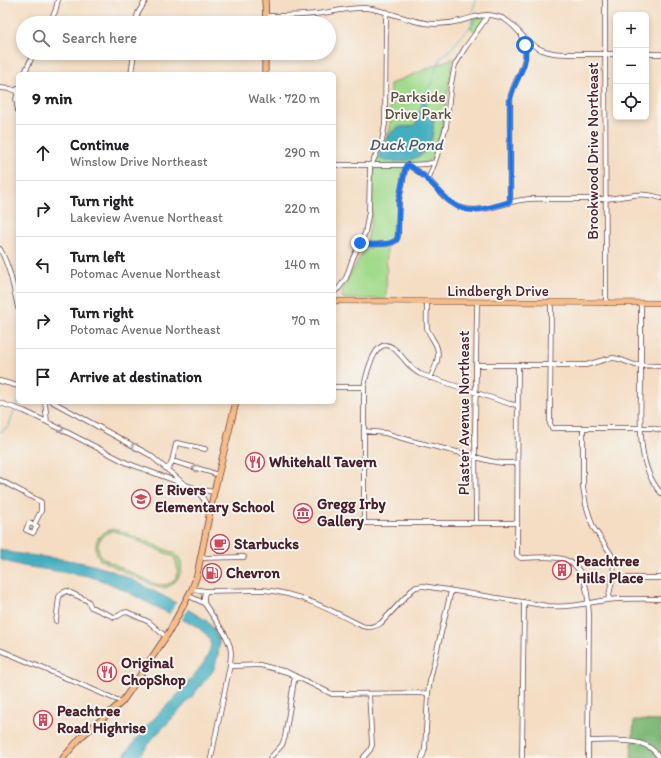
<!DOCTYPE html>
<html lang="en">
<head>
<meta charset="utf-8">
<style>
	:root { --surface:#fff; --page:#f6f6f6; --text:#202124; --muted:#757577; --line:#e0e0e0 }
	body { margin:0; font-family:Itim,sans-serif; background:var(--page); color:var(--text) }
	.controls { position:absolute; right:12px; top:12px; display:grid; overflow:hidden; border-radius:6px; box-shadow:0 2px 6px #0003 }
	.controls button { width:36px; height:36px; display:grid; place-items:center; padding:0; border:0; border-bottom:1px solid var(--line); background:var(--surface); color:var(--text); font:20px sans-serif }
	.stop { position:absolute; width:12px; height:12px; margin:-9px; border:3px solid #1a73e8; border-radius:50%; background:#fff }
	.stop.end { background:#1a73e8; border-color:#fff; box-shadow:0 1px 4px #0008 }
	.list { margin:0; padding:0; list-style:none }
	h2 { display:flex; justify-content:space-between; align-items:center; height:52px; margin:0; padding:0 16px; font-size:17px }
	h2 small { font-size:13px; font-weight:400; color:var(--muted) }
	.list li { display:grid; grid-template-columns:26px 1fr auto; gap:12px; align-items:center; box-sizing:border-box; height:56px; padding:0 16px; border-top:1px solid var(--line) }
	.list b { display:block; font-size:15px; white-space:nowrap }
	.list p { margin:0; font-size:13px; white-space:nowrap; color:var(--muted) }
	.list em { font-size:13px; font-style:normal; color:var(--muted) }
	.icon { flex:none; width:22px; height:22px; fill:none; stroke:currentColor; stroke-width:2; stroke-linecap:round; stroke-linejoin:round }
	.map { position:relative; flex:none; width:661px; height:758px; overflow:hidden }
	.search { position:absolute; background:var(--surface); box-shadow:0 2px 6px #0003; left:16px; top:16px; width:320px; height:44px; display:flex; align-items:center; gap:10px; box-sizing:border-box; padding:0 14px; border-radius:22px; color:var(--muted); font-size:15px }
	.panel { position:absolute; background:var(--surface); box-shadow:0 2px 6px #0003; left:16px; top:72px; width:320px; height:332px; border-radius:6px }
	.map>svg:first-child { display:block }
	.green { fill:#a2da8c; stroke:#767c5c; fill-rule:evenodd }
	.forest { fill:#81ba78; stroke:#666c52 }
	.water { fill:#42aec0; stroke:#466676 }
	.pier { fill:#f4ddc3 }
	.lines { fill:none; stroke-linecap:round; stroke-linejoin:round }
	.stream { stroke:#42aec0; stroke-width:1 }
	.minor-casing { stroke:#643c42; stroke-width:5.5 }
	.major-casing { stroke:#643c42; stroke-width:6 }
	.highway-casing { stroke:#643c42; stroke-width:7 }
	.minor { stroke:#fff; stroke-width:4 }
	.major { stroke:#f7bd88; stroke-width:5 }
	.highway { stroke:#f7bd88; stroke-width:5.5 }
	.oneway { stroke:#ae9aa0 }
	.route { stroke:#1a73e8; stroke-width:5 }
	.labels { text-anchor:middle; stroke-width:4; stroke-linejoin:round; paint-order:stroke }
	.park-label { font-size:15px; fill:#604e43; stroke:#f6f6f2 }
	.street-label { font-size:15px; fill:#4a1f2b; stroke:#f6f6f2 }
	.poi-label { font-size:15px; font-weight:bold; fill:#4a1f2b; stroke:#f6f6f2; text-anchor:start }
	.water-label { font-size:16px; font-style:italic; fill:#475867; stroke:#f6f6f2 }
</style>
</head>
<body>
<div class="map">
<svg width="661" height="758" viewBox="0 0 661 758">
	<rect width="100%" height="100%" fill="#f6f6f2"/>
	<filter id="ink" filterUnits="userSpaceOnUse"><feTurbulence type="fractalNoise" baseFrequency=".025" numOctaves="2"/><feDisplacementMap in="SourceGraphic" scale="8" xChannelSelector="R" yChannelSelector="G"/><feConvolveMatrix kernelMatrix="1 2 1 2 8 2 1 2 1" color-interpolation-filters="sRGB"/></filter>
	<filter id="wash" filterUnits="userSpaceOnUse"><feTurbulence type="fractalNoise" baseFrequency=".012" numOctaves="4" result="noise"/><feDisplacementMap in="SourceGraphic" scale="16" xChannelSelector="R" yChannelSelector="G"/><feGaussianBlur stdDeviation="0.9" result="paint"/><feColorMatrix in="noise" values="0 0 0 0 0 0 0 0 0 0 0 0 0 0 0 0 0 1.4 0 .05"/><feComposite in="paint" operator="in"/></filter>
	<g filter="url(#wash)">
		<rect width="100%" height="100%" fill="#f4ddc3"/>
		<path class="green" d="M486,16L476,32L470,27L473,23L474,18Z
			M453,58L442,130L432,159L403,171L396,228L387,243L386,299H343L342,290L366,246L371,221L374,165L390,130V84Z
			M114,529L121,531L176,554C178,557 180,559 181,562C184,574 173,588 162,588C159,588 155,586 152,585L100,560C91,545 97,532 114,529ZM114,531L120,533L174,557C182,573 176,589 155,584L102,558C94,545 99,534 114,531Z"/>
		<path class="forest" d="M634,720L661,721V758H631Z"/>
		<path class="water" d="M425,97L427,98L425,111L433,117C437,153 415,166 382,160C380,158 379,157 379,154C379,147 392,129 399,127C404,126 410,128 414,125C419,122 417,117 418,113C419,111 421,110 421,108C422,105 422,101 423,98Z
			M0,549L13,553L29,555L68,560L89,564L110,570L131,579L184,607L207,621L214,630L219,640V645L218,656L213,671L184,706L154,737L138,758H123L125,754L143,730L181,691L203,664L207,657L211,646L210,641L208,636L200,629L196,626L158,608L118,587L103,581L88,576L23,566L0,560Z"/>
		<path class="pier" d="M177,601L188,608L181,621L169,615Z"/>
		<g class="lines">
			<path class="stream" d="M472,12L475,3V0
				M425,97L426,92L433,79L435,70L441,57L448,52L469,28L472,24V19
				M17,406L18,402
				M0,432L9,426L14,411"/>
		</g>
	</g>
	<g filter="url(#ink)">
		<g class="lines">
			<defs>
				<path id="minor" d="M605,0L606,303
					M266,16C285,16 304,16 323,13C337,11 351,7 365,8C390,10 411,24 436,24C444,24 452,23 460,21C472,18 482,13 495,16C513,19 519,36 533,45C547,55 563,54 580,54C592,54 604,54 616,54
					M49,23L55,12L58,0
					M135,23L138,13L146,0
					M646,54H661
					M24,74L34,53
					M131,74L134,53
					M0,88L11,89L17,91
					M18,88L16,100L18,111
					M334,165H408C415,169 422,174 428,179C438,189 446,202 459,207C480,215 501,203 522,200C532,198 542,199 552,199C569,199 587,199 604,199C626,198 639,190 661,198
					M409,165L427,164L435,162
					M428,180L435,162L446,127L451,84L455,65L465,48L485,20L487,15
					M510,202V99C514,75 534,63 521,36
					M360,243C366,245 388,245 393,242C397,241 398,238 398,234L399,200L406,165
					M0,249C10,267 14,289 18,308
					M334,292L339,288L346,278L353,258L365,233L369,211L370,168L382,141L385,124L386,17L387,12
					M427,302C427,311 426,320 427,328C429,334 433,339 436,345C441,356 435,368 430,378
					M551,303L550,424L552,428H652L661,430
					M641,303C641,329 641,355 641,380C641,417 635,464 661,493
					M476,365H586L607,359L613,358L619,359L635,365L661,366
					M518,365L517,555L518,556L521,558C533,558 546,556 558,558C586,562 588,592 589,614L588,758
					M0,381L18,386
					M334,387H364
					M45,402L47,422
					M53,402L150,455L183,483
					M0,403L24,411L47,422L127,463L197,489L214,492
					M583,428V487L586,505L593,527L611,554L614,561L613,576L608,600
					M364,431L385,433L412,441L457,452L490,461L502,463H517
					M172,461L210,472L218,475
					M167,468L170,466L172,461L176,444L177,443L205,449
					M0,480L41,502V511L34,525
					M194,489C203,495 206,502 208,513
					M29,523L37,526L33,533L26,530Z
					M332,523H517
					M364,523V387C366,376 375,334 393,348C403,355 408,368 420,374L510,404L517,405
					M476,523L475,433L477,303
					M201,558L244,557
					M622,578H661
					M192,589L206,591L264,590C299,593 331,610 362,626C369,628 375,627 381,623L412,590L416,587L423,586L548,606C570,608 586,603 607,600C625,598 643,599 661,599
					M189,596L204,603L225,634L230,646L231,653L230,665L211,758
					M204,603V596L206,591
					M56,621L59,597C61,593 63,592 67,591L88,601L91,607L114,617L118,616L123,613L127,612L149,622L166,637
					M0,650L122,702
					M230,665L234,666L260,665L287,672L332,694L428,693
					M588,741C604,741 636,738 649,747C654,750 657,754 660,758
					M270,758L282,745L285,737L294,681L296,676
					M363,758L370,750L372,745L369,694
					M422,758L425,749L428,693L431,675L451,591
					M522,758L524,602"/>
				<path id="major" d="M334,301L661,303"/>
				<path id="highway" d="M265,0L266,23
					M265,74V53
					M63,758L82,736L122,702L131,689L169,632L192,589L197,575L214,492L236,402"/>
			</defs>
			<use href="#minor" class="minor-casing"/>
			<use href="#major" class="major-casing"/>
			<use href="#highway" class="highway-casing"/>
			<use href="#minor" class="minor"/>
			<use href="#major" class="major"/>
			<use href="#highway" class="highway"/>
		</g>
		<defs><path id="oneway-chevron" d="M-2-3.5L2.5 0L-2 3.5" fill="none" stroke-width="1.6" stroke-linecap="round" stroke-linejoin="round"/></defs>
		<g class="oneway">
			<use href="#oneway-chevron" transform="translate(61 429) rotate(27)"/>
			<use href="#oneway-chevron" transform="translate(134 446) rotate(-151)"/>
			<use href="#oneway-chevron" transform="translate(195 468) rotate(-166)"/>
		</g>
	</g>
	<g class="lines" filter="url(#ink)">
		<path class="route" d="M360,243C366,245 388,245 393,242C397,241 398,238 398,234L399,200L406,165H408C415,169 422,174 428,180C442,193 452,210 473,210C485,210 498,205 510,202V100C514,78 529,68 525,45"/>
	</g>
	<defs>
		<symbol id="restaurant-ring" viewBox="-11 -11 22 22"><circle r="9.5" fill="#f6f6f2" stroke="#d1495b" stroke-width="1.5"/><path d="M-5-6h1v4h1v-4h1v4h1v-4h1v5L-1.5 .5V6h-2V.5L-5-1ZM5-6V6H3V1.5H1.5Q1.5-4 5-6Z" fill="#d1495b"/></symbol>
		<symbol id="school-ring" viewBox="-11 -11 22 22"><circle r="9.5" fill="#f6f6f2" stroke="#d1495b" stroke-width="1.5"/><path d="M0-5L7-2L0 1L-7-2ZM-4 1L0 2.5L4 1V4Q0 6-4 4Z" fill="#d1495b"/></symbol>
		<symbol id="museum-ring" viewBox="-11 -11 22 22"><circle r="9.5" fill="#f6f6f2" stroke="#d1495b" stroke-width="1.5"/><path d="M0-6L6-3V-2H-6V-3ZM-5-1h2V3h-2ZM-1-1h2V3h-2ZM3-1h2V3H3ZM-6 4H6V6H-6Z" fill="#d1495b"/></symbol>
		<symbol id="cafe-ring" viewBox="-11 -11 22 22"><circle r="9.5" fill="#f6f6f2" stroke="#d1495b" stroke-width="1.5"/><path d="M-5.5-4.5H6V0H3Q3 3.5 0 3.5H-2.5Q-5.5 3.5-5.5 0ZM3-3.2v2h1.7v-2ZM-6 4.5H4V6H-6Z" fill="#d1495b"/></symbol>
		<symbol id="building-ring" viewBox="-11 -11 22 22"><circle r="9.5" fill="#f6f6f2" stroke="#d1495b" stroke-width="1.5"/><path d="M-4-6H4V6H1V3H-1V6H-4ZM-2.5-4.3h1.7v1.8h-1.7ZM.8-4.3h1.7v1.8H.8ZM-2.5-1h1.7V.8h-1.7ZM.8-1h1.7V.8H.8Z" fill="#d1495b"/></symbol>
		<symbol id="fuel-ring" viewBox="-11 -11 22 22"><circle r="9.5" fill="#f6f6f2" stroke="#d1495b" stroke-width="1.5"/><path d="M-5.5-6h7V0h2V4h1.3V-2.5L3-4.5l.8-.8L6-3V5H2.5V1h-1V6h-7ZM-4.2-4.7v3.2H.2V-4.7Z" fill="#d1495b"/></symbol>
	</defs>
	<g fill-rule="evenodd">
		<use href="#restaurant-ring" x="244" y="451" width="22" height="22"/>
		<use href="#school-ring" x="130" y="488" width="22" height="22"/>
		<use href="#museum-ring" x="292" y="502" width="22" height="22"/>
		<use href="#cafe-ring" x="209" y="533" width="22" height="22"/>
		<use href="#building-ring" x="551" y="559" width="22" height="22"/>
		<use href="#fuel-ring" x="201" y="562" width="22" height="22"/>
		<use href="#restaurant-ring" x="96" y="661" width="22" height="22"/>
		<use href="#building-ring" x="32" y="709" width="22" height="22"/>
	</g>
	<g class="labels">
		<g class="park-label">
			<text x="418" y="102">Parkside<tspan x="418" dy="17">Drive Park</tspan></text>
		</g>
		<g class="street-label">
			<text transform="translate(593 151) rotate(-90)" y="5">Brookwood Drive Northeast</text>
			<text x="498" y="296">Lindbergh Drive</text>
			<text transform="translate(464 413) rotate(-90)" y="5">Plaster Avenue Northeast</text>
		</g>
		<g class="poi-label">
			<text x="269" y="467">Whitehall Tavern</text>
			<text x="155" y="495">E Rivers<tspan x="155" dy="17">Elementary School</tspan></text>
			<text x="317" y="509">Gregg Irby<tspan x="317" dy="17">Gallery</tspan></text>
			<text x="234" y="549">Starbucks</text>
			<text x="576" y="566">Peachtree<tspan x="576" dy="17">Hills Place</tspan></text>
			<text x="226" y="578">Chevron</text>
			<text x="121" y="668">Original<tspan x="121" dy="17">ChopShop</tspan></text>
			<text x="57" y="716">Peachtree<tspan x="57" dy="17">Road Highrise</tspan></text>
		</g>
		<g class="water-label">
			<text x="406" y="150">Duck Pond</text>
		</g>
	</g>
</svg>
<div class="controls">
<button>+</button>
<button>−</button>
<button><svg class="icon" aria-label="locate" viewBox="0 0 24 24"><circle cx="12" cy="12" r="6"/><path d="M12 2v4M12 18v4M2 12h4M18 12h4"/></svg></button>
</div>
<div class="stop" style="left:525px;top:45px"></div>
<div class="stop end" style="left:360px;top:243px"></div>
<div class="search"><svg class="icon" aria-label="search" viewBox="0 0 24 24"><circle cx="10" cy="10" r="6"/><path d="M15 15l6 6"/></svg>Search here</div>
<section class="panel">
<h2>9 min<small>Walk · 720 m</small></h2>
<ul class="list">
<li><svg class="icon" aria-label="ahead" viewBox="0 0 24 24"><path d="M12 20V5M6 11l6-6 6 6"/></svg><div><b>Continue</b><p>Winslow Drive Northeast</p></div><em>290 m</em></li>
<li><svg class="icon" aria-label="right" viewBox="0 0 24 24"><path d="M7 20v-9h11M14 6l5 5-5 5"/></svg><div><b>Turn right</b><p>Lakeview Avenue Northeast</p></div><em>220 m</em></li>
<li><svg class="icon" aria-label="left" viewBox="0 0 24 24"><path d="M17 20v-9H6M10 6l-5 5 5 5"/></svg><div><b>Turn left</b><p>Potomac Avenue Northeast</p></div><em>140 m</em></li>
<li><svg class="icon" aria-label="right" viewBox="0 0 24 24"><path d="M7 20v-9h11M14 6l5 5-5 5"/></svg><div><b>Turn right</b><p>Potomac Avenue Northeast</p></div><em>70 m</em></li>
<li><svg class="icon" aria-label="arrive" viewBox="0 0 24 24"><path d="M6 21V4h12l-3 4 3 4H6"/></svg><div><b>Arrive at destination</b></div></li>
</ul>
</section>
</div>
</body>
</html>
